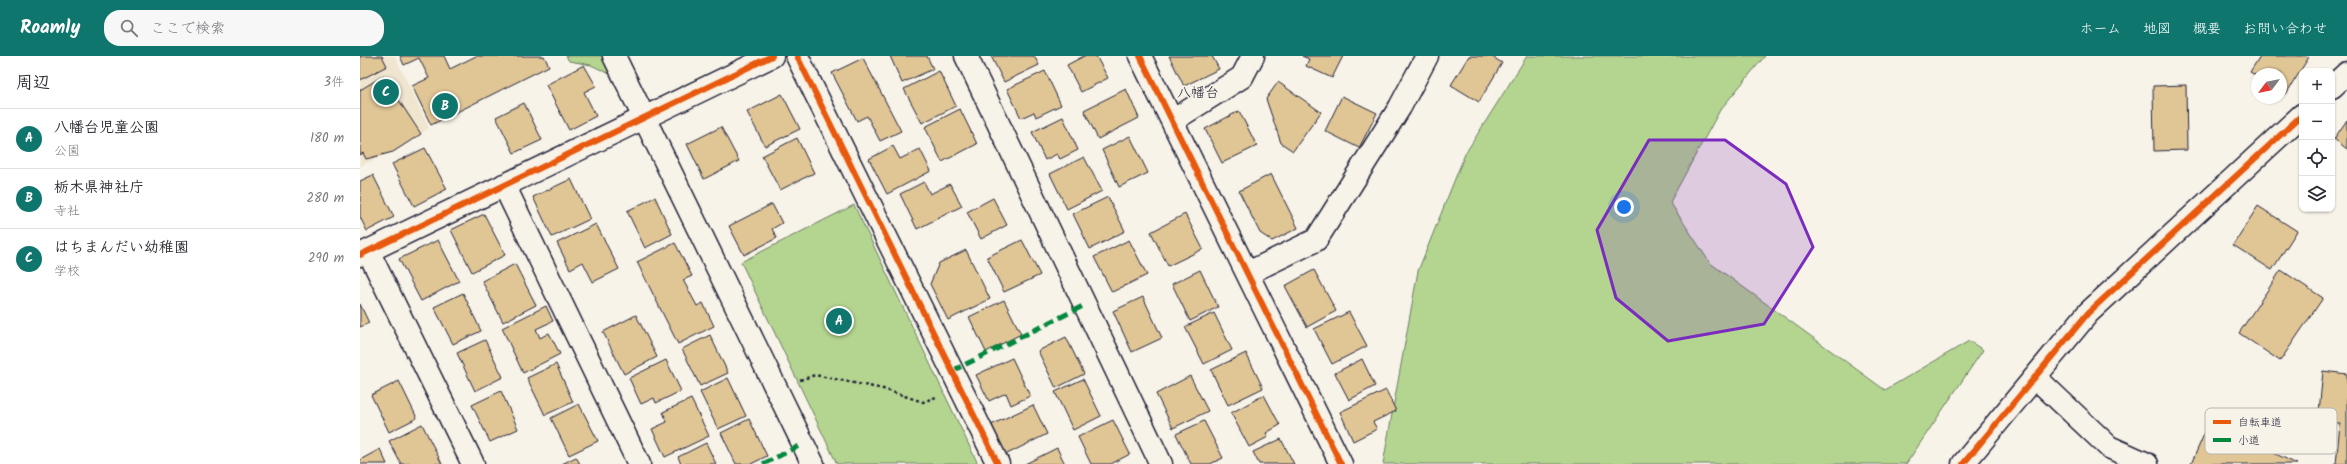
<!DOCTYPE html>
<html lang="ja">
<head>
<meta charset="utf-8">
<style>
	:root { --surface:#fff; --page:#f7f7f7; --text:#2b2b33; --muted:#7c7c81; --line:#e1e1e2; --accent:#0f766e }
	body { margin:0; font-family:Kalam,"Klee One",sans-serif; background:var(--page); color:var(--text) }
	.controls { position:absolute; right:12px; top:12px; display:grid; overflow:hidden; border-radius:8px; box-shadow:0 1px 3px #0004 }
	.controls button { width:36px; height:36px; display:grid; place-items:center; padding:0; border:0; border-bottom:1px solid var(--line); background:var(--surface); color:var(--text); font:20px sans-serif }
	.compass { position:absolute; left:1891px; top:12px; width:36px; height:36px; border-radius:50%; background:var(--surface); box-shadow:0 1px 3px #0004; rotate:238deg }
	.you { position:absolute; left:1264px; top:151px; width:14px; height:14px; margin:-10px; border:3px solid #fff; border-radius:50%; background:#1a73e8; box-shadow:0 0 0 6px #1a73e833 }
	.badge { display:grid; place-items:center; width:26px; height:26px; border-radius:50%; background:var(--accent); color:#fff; font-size:13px; font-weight:700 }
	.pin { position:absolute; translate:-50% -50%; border:2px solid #fff; box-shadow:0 1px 4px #0006 }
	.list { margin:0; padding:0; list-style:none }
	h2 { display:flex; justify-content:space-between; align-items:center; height:52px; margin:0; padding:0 16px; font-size:17px }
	h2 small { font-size:13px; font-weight:400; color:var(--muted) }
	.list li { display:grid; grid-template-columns:26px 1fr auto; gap:12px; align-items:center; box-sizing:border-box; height:60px; padding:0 16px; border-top:1px solid var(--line) }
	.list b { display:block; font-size:15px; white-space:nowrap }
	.list p { margin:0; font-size:13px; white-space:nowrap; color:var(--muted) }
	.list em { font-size:13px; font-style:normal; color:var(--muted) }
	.icon { flex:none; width:22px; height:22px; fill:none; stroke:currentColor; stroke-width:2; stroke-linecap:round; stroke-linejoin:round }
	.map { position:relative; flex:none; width:1987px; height:408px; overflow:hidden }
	header { display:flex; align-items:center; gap:24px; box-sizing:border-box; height:56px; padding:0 20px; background:var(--accent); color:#fff }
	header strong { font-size:19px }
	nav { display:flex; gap:22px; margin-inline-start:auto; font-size:14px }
	.search { width:280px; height:36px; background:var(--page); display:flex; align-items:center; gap:10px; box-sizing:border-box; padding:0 14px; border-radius:16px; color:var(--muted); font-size:15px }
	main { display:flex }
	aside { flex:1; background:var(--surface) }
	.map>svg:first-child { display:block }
	.built { fill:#f0e5cf }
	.green { fill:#b4d58f; stroke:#6b7c65 }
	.building { fill:#e0c595; stroke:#22223b }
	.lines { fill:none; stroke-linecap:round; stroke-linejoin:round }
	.minor-casing { stroke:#22223b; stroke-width:25 }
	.path { stroke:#22223b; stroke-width:2.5; stroke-dasharray:3 3; stroke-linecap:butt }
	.minor { stroke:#f7f3e8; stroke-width:22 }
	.quiet { stroke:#00873e; stroke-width:5; stroke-dasharray:10 5; stroke-linecap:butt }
	.cycleway-casing { stroke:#f7f3e8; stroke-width:8 }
	.cycleway { stroke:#e8590c; stroke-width:6 }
	.marked { fill:#7b2cbf; fill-opacity:0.2; stroke:#7b2cbf; stroke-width:3; stroke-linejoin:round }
	.labels { text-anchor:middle; stroke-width:3.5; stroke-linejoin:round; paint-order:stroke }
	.quarter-label { font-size:14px; fill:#22223b; stroke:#f7f3e8 }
	.key { fill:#f7f3e8; stroke:#b7b4b4; stroke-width:1 }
	.key-label { font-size:11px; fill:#22223b }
</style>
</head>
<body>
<header>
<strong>Roamly</strong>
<div class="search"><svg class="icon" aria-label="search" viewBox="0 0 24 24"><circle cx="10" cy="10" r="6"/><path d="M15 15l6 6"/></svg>ここで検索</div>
<nav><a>ホーム</a><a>地図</a><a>概要</a><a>お問い合わせ</a></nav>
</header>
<main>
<aside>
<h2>周辺<small>3件</small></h2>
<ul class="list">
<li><span class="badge">A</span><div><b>八幡台児童公園</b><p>公園</p></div><em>180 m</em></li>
<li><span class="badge">B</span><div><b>栃木県神社庁</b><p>寺社</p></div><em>280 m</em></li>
<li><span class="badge">C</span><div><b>はちまんだい幼稚園</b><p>学校</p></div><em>290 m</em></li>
</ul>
</aside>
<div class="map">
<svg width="1987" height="408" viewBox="0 0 1987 408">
	<rect width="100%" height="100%" fill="#f7f3e8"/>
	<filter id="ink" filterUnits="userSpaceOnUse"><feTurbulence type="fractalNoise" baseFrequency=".025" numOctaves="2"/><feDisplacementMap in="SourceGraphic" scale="8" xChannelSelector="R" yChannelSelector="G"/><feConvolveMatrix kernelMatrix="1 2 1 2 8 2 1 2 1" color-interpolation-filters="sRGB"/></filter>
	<g filter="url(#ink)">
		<path class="built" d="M0,0H35L69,72L33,96L0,110Z"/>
		<path class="green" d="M206,0H244L254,20L231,9L209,5Z
			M1167,0H1405L1360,54L1310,146L1350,207L1525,334L1609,285L1623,294L1546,408H1023L1058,215L1105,98Z
			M494,149L618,408H477L381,206Z"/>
		<path class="building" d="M0,0H22L27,10L0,24Z
			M40,0H84L90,13L116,0H184L189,10L71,69L52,30L69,22L59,2L44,9Z
			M530,0H567L573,13L542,27Z
			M631,0H674L679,9L644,26Z
			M724,0H736L748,22L721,36L707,9Z
			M809,0H852L859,13L824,30Z
			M942,0H983L972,22L946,10L949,3Z
			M1109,0H1131L1142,7L1119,46L1091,29Z
			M1900,0H1947L1949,1L1926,38L1921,35V18H1897V20L1890,16Z
			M503,2L541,75L520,85L507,60L497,65L472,17Z
			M224,9L236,30L224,36L236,60L209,74L186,29Z
			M579,15L596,50L562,67L544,33Z
			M685,15L701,49L676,61L674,56L661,62L647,33Z
			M23,20L61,78L33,96L6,103L3,97L0,99V34Z
			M918,26L961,56L933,95L921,87L906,43Z
			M1826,29L1827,94L1794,95L1793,30Z
			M766,33L779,62L738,83L724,54Z
			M422,38L440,73L405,90L387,56Z
			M982,40L1017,57L999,92L965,75Z
			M164,47L182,84L154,97L136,61Z
			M600,53L617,88L582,106L565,71Z
			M879,55L897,90L862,107L845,73Z
			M703,61L718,94L700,103L697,98L685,104L672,76Z
			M1987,64V93L1974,83Z
			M361,71L379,105L344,123L327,88Z
			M770,80L788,117L759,131L742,94Z
			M437,82L454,117L420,134L402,100Z
			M533,90L540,103L560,93L571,115L527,138L509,103Z
			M65,92L87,133L54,150L32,108Z
			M724,101L742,135L707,153L690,118Z
			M911,118L938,172L912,185L900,177L879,135Z
			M13,119L34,161L7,175L0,161V125Z
			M211,123L230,163L192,181L173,141Z
			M564,126L570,138L590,128L602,150L557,173L540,138Z
			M295,141L312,178L285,192L267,155Z
			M748,141L765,175L730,193L713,158Z
			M633,142L647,169L621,183L607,156Z
			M412,148L422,167L412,173L417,182L384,199L369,170Z
			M1898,150L1937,175L1912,214L1873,189Z
			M124,158L145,199L112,216L91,174Z
			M825,158L843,193L808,210L791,176Z
			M236,168L259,213L233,226L223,206L210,213L197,187Z
			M78,184L99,225L61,245L39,203Z
			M662,184L680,219L644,236L627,201Z
			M769,184L787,219L752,236L734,201Z
			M315,187L332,220L323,224L337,250L343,247L354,270L318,288L277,206Z
			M606,194L630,243L588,264L570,228L579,207Z
			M155,208L176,249L143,266L122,225Z
			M840,214L858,251L830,265L812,228Z
			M954,214L976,255L947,271L925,230Z
			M1921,214L1963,242L1920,305L1879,277Z
			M103,237L121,275L93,288L74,251Z
			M783,241L802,282L772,296L753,255Z
			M644,244L661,278L626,296L609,261Z
			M0,248L9,267L0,271Z
			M186,250L193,265L176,273L180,282L189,277L200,298L163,317L142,272Z
			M989,256L1007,290L972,308L954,273Z
			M854,257L872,294L844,308L825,271Z
			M276,259L297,301L264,318L243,276Z
			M350,279L368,317L340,330L322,293Z
			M706,281L724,318L696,332L678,295Z
			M125,284L143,321L115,335L97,297Z
			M886,297L903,332L868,349L851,314Z
			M652,302L670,340L651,349L646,337L629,345L616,319Z
			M1002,303L1015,330L989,344L975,317Z
			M306,304L321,335L296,347L294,342L281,348L269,322Z
			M196,308L213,346L185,359L167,322Z
			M1963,315L1987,318V408H1976L1980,368L1958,366Z
			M830,320L848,355L813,372L796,338Z
			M368,322L386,360L358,373L340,336Z
			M723,323L741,360L713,374L695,336Z
			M39,325L57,362L29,376L11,339Z
			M1026,334L1036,355L1013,366L1017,373L993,385L980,356Z
			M141,335L158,373L130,386L112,349Z
			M904,339L920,369L906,377L908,381L889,391L871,357Z
			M331,343L349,380L305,401L292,373L307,366L303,356Z
			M219,348L238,385L209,399L191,362Z
			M673,349L687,378L645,399L631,369Z
			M389,363L407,400L391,408H376L361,377Z
			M753,364L770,398L751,408H731L718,381Z
			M844,365L863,402L850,408H831L816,378Z
			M1849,367L1937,408H1831Z
			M62,368L82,408H41L29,385Z
			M921,383L934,408H899L893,396Z
			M346,387L356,408H321L318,401Z
			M697,392L705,408H665Z
			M20,393L27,408H0V404Z
			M216,401L220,408H202Z"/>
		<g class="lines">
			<defs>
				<path id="minor" d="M254,0L453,408
					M437,0L638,408
					M606,0L801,408
					M780,0L981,408
					M1972,31L1987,17
					M812,65L882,21L893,0
					M144,129L279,408
					M8,195L113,408
					M0,199L412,0
					M888,217L956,184L1040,51L1067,0
					M1675,321L1749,391L1787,408
					M1603,408L1728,257L1942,59"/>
			</defs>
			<use href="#minor" class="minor-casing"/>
			<path class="path" d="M440,324L455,319L523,333L563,346L576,341"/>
			<use href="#minor" class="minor"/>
			<path class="quiet" d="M592,315L725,249
				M403,408L443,388"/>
			<defs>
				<path id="cycleway" d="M437,0L638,408
					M780,0L981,408
					M0,199L412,0
					M1603,408L1728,257L1942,59"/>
			</defs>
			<use href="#cycleway" class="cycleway-casing"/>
			<use href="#cycleway" class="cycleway"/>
		</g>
	</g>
	<path class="marked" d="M1289,84H1365L1426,128L1453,191L1404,268L1308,285L1256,242L1237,174Z"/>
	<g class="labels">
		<g class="quarter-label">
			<text x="838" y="41">八幡台</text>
		</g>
	</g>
	<rect x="1845" y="352" width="132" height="46" rx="6" class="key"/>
	<rect x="1853" y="364" width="18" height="4" fill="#e8590c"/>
	<rect x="1853" y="382" width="18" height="4" fill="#00873e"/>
	<g class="key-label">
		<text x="1878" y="370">自転車道</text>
		<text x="1878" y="388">小道</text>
	</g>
</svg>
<div class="controls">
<button>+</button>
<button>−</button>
<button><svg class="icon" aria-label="locate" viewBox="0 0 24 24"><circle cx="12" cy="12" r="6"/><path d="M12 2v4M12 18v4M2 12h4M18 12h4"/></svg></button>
<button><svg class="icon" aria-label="layers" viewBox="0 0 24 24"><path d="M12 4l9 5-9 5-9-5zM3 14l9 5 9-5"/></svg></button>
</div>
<svg class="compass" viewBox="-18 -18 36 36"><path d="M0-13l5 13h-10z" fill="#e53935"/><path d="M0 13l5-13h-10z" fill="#7c7c81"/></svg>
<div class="you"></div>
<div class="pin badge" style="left:479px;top:265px">A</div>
<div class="pin badge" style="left:85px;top:50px">B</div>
<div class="pin badge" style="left:26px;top:36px">C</div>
</div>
</main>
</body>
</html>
